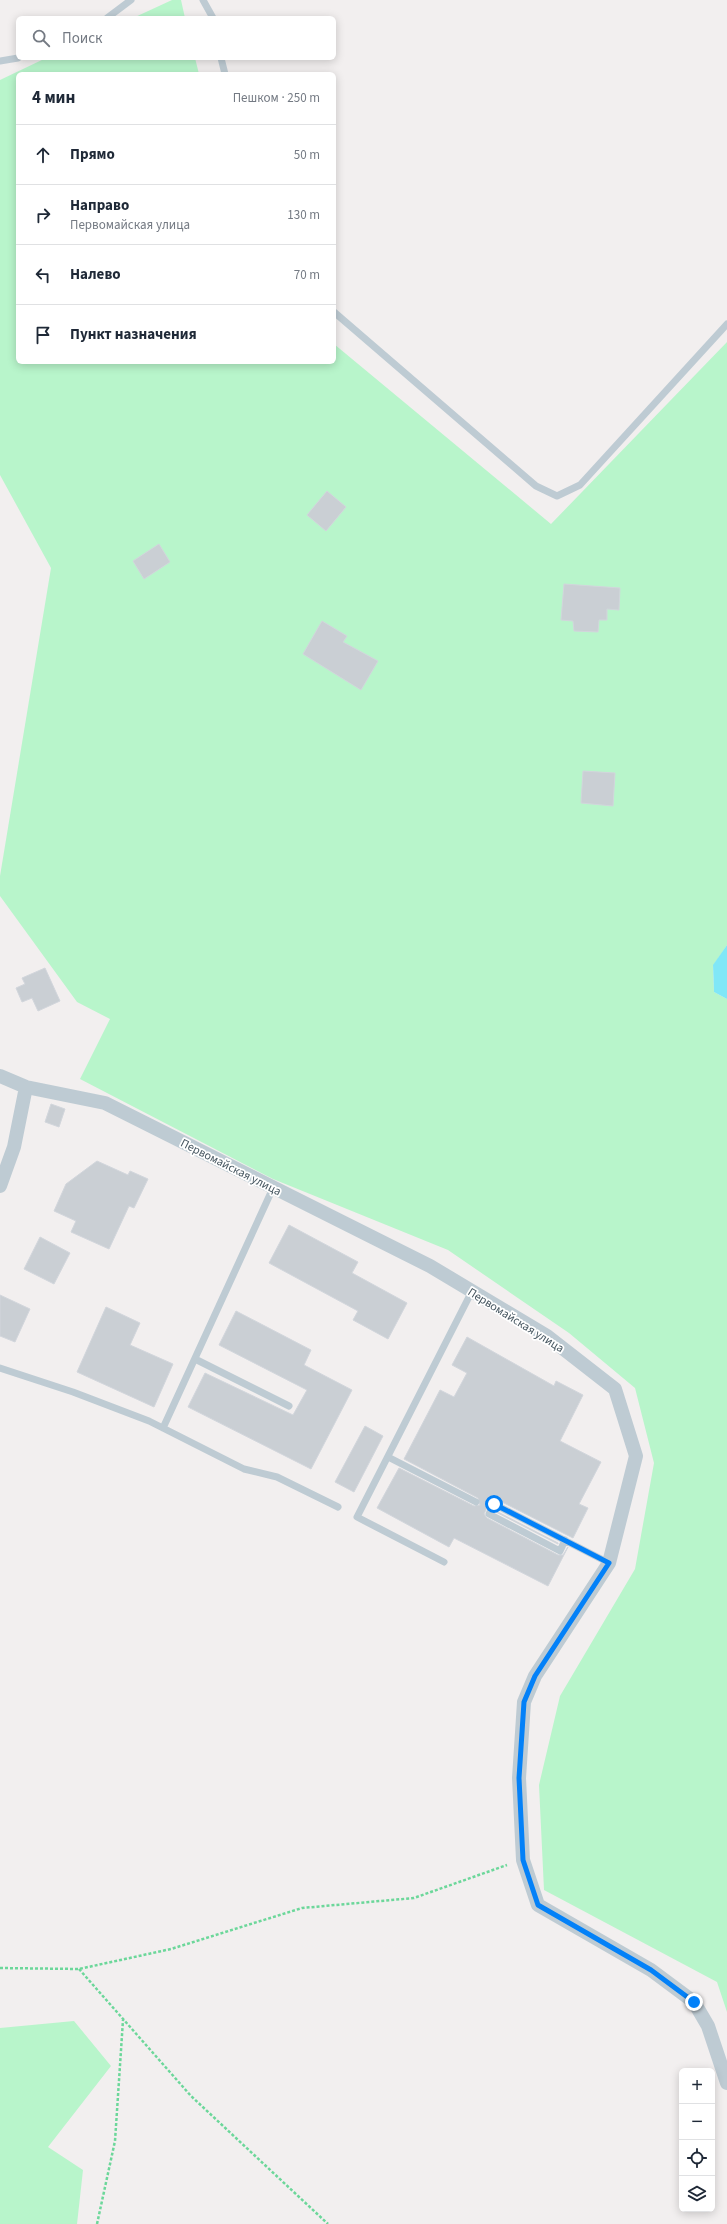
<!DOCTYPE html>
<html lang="ru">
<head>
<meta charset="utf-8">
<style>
	:root { --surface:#fff; --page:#f2f2f3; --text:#1f2937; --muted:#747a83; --line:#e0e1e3 }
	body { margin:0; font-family:"Source Sans 3",sans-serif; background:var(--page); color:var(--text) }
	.controls { position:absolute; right:12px; bottom:12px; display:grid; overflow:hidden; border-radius:6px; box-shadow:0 2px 10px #0003 }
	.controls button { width:36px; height:36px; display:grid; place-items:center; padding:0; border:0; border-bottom:1px solid var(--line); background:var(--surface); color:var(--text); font:20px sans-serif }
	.stop { position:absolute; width:12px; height:12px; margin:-9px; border:3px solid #0381f8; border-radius:50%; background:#fff }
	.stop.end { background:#0381f8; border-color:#fff; box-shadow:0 1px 4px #0008 }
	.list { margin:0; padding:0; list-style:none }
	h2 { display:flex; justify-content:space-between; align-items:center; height:52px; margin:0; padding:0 16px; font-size:17px }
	h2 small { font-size:13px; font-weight:400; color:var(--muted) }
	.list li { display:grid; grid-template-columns:26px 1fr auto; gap:12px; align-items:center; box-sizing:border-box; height:60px; padding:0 16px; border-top:1px solid var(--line) }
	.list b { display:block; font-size:15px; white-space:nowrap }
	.list p { margin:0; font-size:13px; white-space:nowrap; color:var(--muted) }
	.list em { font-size:13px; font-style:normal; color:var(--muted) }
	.icon { flex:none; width:22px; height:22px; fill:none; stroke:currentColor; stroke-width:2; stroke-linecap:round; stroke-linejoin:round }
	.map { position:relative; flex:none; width:727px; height:2224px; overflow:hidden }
	.search { position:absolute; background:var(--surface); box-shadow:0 2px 10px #0003; left:16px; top:16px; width:320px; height:44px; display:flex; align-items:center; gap:10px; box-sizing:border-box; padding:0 14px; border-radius:6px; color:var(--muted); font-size:15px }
	.panel { position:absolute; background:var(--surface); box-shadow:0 2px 10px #0003; left:16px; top:72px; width:320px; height:292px; border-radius:6px }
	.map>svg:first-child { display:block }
	.green { fill:#b8f5cb }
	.water { fill:#80e7f7 }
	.building { fill:#cacfd4; stroke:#d2d6dc }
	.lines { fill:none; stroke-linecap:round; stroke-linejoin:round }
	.path { stroke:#6cd79a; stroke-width:2.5; stroke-dasharray:3 2; stroke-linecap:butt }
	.service { stroke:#becbd3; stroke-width:7 }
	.minor { stroke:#becbd3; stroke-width:14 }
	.route { stroke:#0381f8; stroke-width:5 }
	.labels { text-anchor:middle; stroke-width:3.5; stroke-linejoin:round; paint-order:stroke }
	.street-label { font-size:12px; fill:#45555f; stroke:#fff }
</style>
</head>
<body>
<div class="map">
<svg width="727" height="2224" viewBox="0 0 727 2224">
	<rect width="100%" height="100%" fill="#f2efef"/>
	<path class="green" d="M172,0H181L185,18H133Z
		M46,58H195L199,74H18V362H334V344L551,524L727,342V945L713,966L714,992L727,999V2012L717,1982L544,1890L539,1785L560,1696L635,1569L654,1463L635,1388L569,1333L448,1250L273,1179L80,1079L110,1019L77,1002L0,896V876L51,568L0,475V80Z
		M74,2021L111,2066L48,2147L83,2170L77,2224H0V2028Z"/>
	<path class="water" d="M727,945V999L714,992L713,965Z"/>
	<path class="building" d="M327,491L346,507L326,531L307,515Z
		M159,544L170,562L144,579L133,561Z
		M564,584L620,588L619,610L607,609V620H599L598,632L574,631L573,621L561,620Z
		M322,621L347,636L343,642L378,661L361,690L303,654Z
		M583,771L615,773L613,806L581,803Z
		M45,968L60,1001L38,1011L32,998L22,1002L16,988L25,984L22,978Z
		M51,1104L65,1109L59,1127L45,1122Z
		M97,1161L128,1175L130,1171L148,1179L134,1208L129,1206L109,1249L71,1232L76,1221L54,1211L66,1184Z
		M289,1225L358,1262L352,1273L407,1303L388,1339L353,1320L358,1311L269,1263Z
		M40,1237L70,1253L54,1284L24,1269Z
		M0,1295L30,1309L15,1342L0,1336Z
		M106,1307L140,1323L130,1345L173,1364L154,1407L77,1372Z
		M236,1311L311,1350L304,1365L352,1390L311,1469L188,1407L205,1373L293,1415L307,1390L219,1345Z
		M467,1337L554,1386L556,1381L583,1395L560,1441L601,1462L579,1504L588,1508L573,1538L496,1499L490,1501L484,1514L487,1518L558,1555H563L568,1547L548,1586L454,1538L449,1547L377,1508L399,1468L474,1506L480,1505L478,1498L404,1459L440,1390L454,1397L467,1373L452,1365Z
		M365,1426L383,1436L354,1492L335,1482Z
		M496,1511L558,1543V1544L496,1512Z"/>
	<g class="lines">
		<path class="path" d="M0,1968L79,1969L171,1949L302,1908L414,1898L507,1865
			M79,1969L191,2096L328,2224
			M97,2224L115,2141L123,2020"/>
		<path class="service" d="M203,0L213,18
			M107,18L131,0
			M221,58L225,74
			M0,61L18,58
			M334,312L536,486L557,496L580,485L727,324
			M195,1359L289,1406
			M0,1368L73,1392L149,1421L244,1469L277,1477L338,1507
			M163,1428L273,1188
			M388,1457L476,1502
			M565,1540L560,1551L489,1514L494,1504L609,1563
			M444,1562L357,1517L472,1291"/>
		<path class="minor" d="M0,1076L26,1087L105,1103L430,1266L547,1336L615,1389L636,1456L609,1563L535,1676L524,1702L519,1778L523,1860L538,1905L651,1970L694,2002L708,2026L727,2083
			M0,1186L14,1147L26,1087"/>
	</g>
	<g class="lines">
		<path class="route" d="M494,1504L609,1563L535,1676L524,1702L519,1778L523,1860L538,1905L651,1970L694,2002"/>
	</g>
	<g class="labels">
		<g class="street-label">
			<text transform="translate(231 1167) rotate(27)" y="4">Первомайская улица</text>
			<text transform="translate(516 1320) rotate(32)" y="4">Первомайская улица</text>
		</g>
	</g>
</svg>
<div class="controls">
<button>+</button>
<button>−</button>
<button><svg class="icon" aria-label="locate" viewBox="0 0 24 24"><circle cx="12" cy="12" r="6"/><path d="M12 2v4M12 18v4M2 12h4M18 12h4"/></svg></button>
<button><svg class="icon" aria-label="layers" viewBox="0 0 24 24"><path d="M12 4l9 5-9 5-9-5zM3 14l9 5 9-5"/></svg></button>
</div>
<div class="stop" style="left:494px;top:1504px"></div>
<div class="stop end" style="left:694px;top:2002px"></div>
<div class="search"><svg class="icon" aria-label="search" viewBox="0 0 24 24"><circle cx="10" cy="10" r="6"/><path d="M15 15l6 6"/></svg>Поиск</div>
<section class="panel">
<h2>4 мин<small>Пешком · 250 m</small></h2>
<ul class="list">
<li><svg class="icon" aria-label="ahead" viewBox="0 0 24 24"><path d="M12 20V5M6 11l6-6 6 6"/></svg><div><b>Прямо</b></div><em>50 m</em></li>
<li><svg class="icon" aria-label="right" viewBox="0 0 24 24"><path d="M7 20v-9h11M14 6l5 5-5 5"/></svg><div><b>Направо</b><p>Первомайская улица</p></div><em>130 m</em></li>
<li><svg class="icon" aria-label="left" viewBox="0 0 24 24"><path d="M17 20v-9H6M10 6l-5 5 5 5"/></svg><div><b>Налево</b></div><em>70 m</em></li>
<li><svg class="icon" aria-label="arrive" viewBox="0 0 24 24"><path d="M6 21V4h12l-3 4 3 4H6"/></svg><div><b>Пункт назначения</b></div></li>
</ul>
</section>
</div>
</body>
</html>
